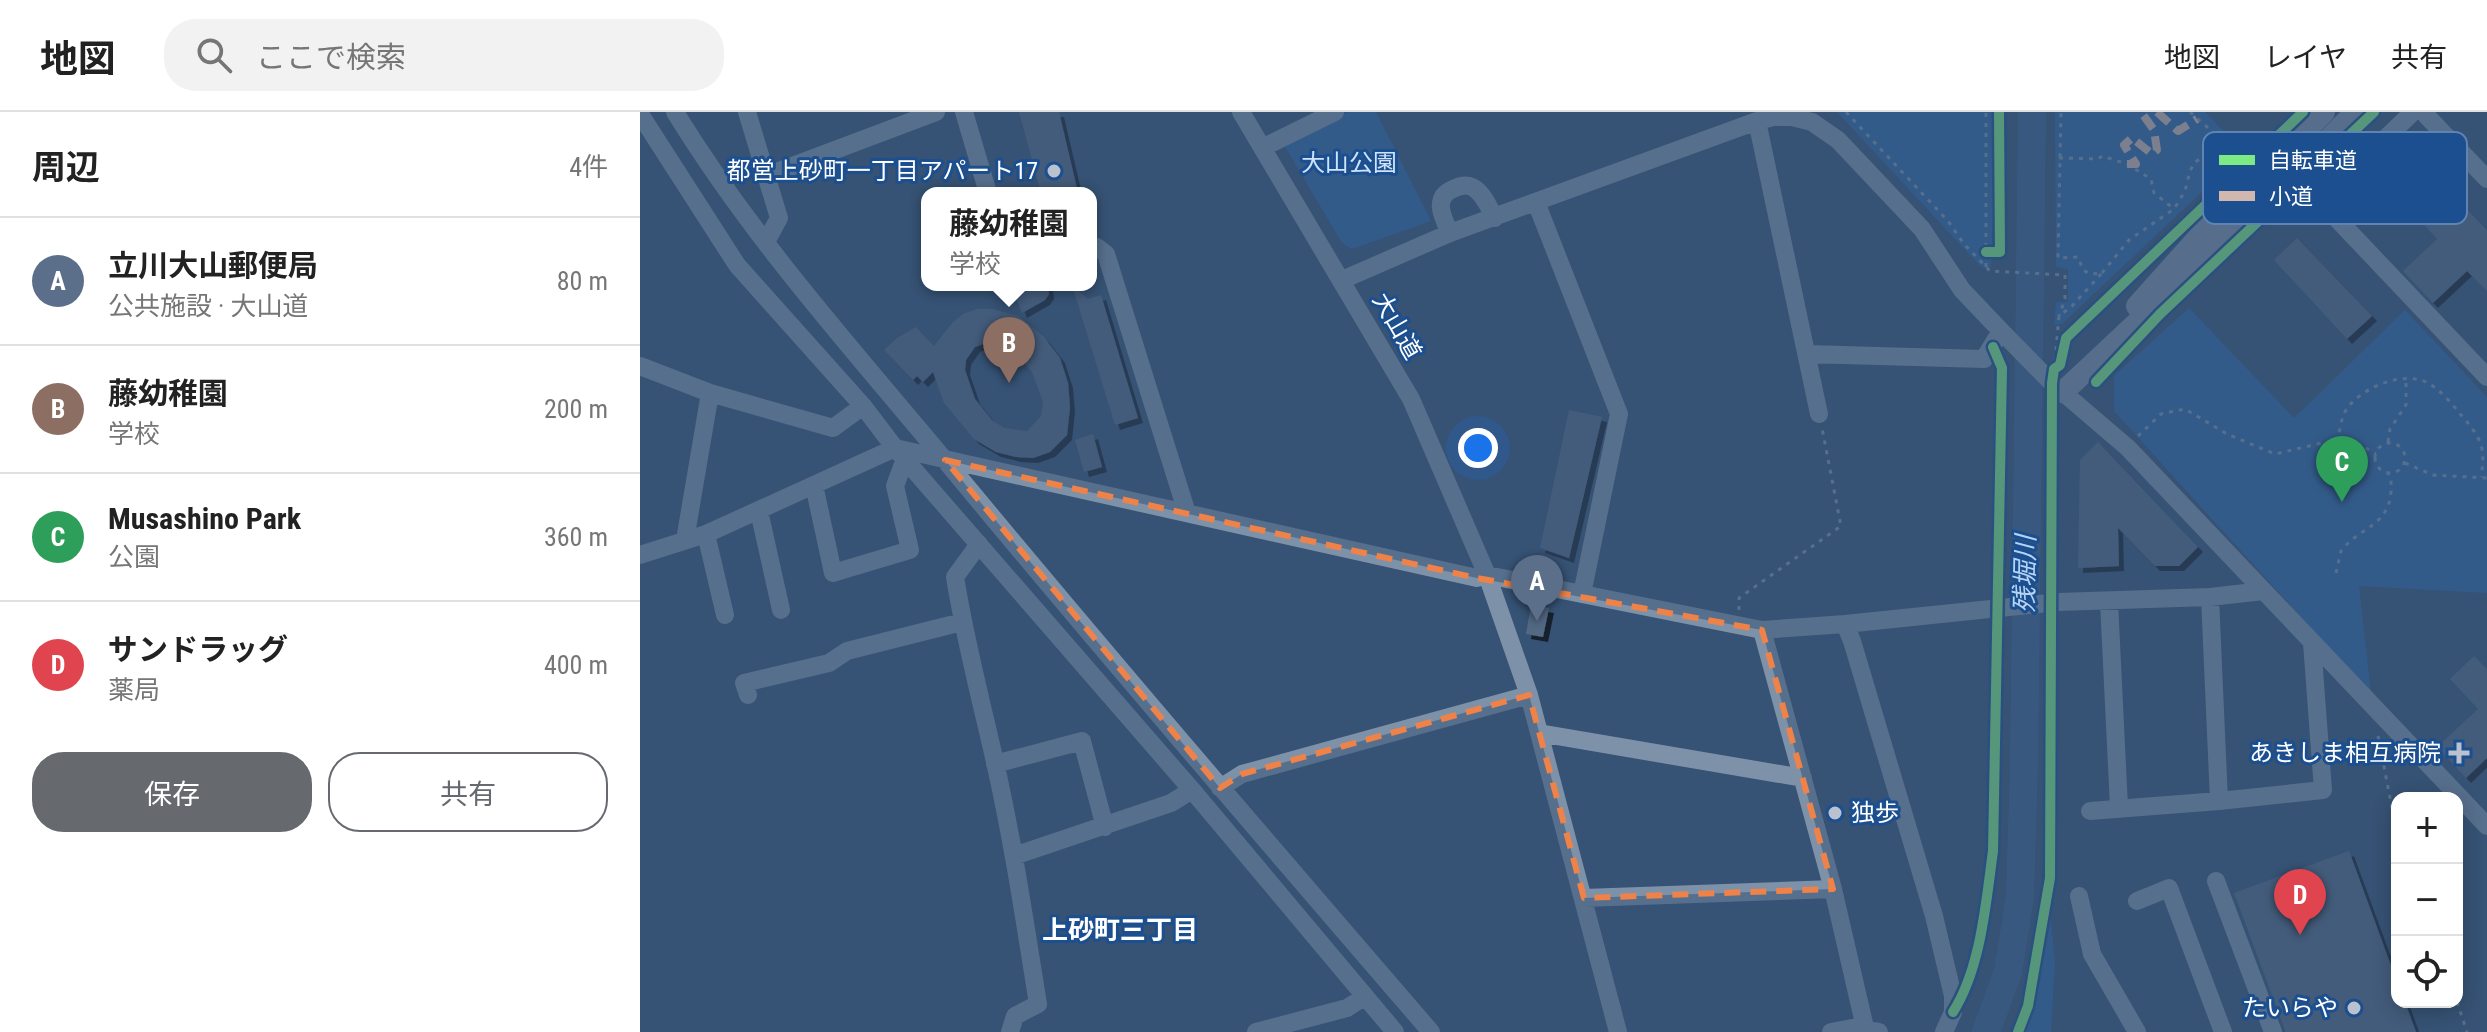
<!DOCTYPE html>
<html lang="ja">
<head>
<meta charset="utf-8">
<style>
	:root { --surface:#fff; --page:#f2f2f2; --text:#222; --muted:#767676; --line:#e0e0e0; --accent:#666a6f }
	body { margin:0; font-family:"Roboto Condensed","Noto Sans JP",sans-serif; background:var(--page); color:var(--text) }
	.controls { position:absolute; right:24px; bottom:24px; display:grid; overflow:hidden; border-radius:16px; box-shadow:0 4px 20px #0003 }
	.controls button { width:72px; height:72px; display:grid; place-items:center; padding:0; border:0; border-bottom:2px solid var(--line); background:var(--surface); color:var(--text); font:40px sans-serif }
	.you { position:absolute; left:838px; top:336px; width:28px; height:28px; margin:-20px; border:6px solid #fff; border-radius:50%; background:#1a73e8; box-shadow:0 0 0 12px #1a73e833 }
	.badge { display:grid; place-items:center; width:52px; height:52px; border-radius:50%; background:var(--accent); color:#fff; font-size:26px; font-weight:700 }
	.pin { position:absolute; translate:-50% -66px; filter:drop-shadow(0 2px 4px #0008) }
	.pin::after { content:''; position:absolute; top:42px; width:28px; height:24px; background:inherit; clip-path:polygon(0 0,100% 0,50% 100%) }
	.popup { position:absolute; left:281px; top:75px; width:176px; height:104px; box-sizing:border-box; display:grid; place-content:center; border-radius:16px; background:var(--surface); filter:drop-shadow(0 2px 6px #0005); font-size:26px; white-space:nowrap; color:var(--muted) }
	.popup b { font-size:30px; color:var(--text) }
	.popup::after { content:''; position:absolute; left:50%; top:100%; margin-left:-16px; border:16px solid transparent; border-top-color:var(--surface) }
	.list { margin:0; padding:0; list-style:none }
	h2 { display:flex; justify-content:space-between; align-items:center; height:104px; margin:0; padding:0 32px; font-size:34px }
	h2 small { font-size:26px; font-weight:400; color:var(--muted) }
	.list li { display:grid; grid-template-columns:52px 1fr auto; gap:24px; align-items:center; box-sizing:border-box; height:128px; padding:0 32px; border-top:2px solid var(--line) }
	.list b { display:block; font-size:30px; white-space:nowrap }
	.list p { margin:0; font-size:26px; white-space:nowrap; color:var(--muted) }
	.list em { font-size:26px; font-style:normal; color:var(--muted) }
	.actions { display:flex; gap:16px; padding:24px 32px }
	.actions a { flex:1; padding:18px 0; border:2px solid var(--accent); border-radius:32px; text-align:center; font-size:28px; color:var(--accent) }
	.actions .main { background:var(--accent); color:#fff }
	.icon { flex:none; width:44px; height:44px; fill:none; stroke:currentColor; stroke-width:2; stroke-linecap:round; stroke-linejoin:round }
	.map { position:relative; flex:none; width:1847px; height:920px; overflow:hidden }
	header { display:flex; align-items:center; gap:48px; box-sizing:border-box; height:112px; padding:0 40px; background:var(--surface); border-bottom:2px solid var(--line) }
	header strong { font-size:38px }
	nav { display:flex; gap:44px; margin-inline-start:auto; font-size:28px }
	.search { width:560px; height:72px; background:var(--page); display:flex; align-items:center; gap:20px; box-sizing:border-box; padding:0 28px; border-radius:32px; color:var(--muted); font-size:30px }
	main { display:flex }
	aside { flex:1; background:var(--surface) }
	.map>svg:first-child { display:block }
	.green { fill:#2f66a5 }
	.lines { fill:none; stroke-linecap:round; stroke-linejoin:round }
	.river { stroke:#3b618d; stroke-width:28 }
	.building { fill:#526984; fill-rule:evenodd; filter:url(#shadow) }
	.path { stroke:#7d92a8; stroke-width:3; stroke-dasharray:4 6; stroke-linecap:butt }
	.minor { stroke:#7d92a8; stroke-width:18 }
	.major { stroke:#7d8ea7; stroke-width:22 }
	.quiet { stroke:#d1b7ad; stroke-width:8; stroke-dasharray:16 8; stroke-linecap:butt }
	.cycleway-casing { stroke:#1b4f8f; stroke-width:15 }
	.cycleway { stroke:#7ce984; stroke-width:10 }
	.marked { fill:none; stroke:#ee8249; stroke-width:6; stroke-dasharray:16 10; stroke-linejoin:round }
	.poi-dot { fill:#b9c2ce; stroke:#1b4f8f; stroke-width:3 }
	.labels { text-anchor:middle; stroke-width:6; stroke-linejoin:round; paint-order:stroke }
	.park-label { font-size:24px; fill:#cfe3fa; stroke:#1b4f8f }
	.poi-label { font-size:24px; fill:#fff; stroke:#1b4f8f; text-anchor:end }
	.street-label { font-size:24px; fill:#fff; stroke:#1b4f8f }
	.water-label { font-size:26px; font-style:italic; fill:#b5d3f5; stroke:#1b4f8f }
	.neighbourhood-label { font-size:26px; font-weight:bold; fill:#fff; stroke:#1b4f8f }
	.key { fill:#1b4f8f; stroke:#5f84b1; stroke-width:2 }
	.key-label { font-size:22px; fill:#fff }
</style>
</head>
<body>
<header>
<strong>地図</strong>
<div class="search"><svg class="icon" aria-label="search" viewBox="0 0 24 24"><circle cx="10" cy="10" r="6"/><path d="M15 15l6 6"/></svg>ここで検索</div>
<nav><a>地図</a><a>レイヤ</a><a>共有</a></nav>
</header>
<main>
<aside>
<h2>周辺<small>4件</small></h2>
<ul class="list">
<li><span class="badge" style="background:#5c6f8a">A</span><div><b>立川大山郵便局</b><p>公共施設 · 大山道</p></div><em>80 m</em></li>
<li><span class="badge" style="background:#8d6e63">B</span><div><b>藤幼稚園</b><p>学校</p></div><em>200 m</em></li>
<li><span class="badge" style="background:#2e9e5b">C</span><div><b>Musashino Park</b><p>公園</p></div><em>360 m</em></li>
<li><span class="badge" style="background:#e0444e">D</span><div><b>サンドラッグ</b><p>薬局</p></div><em>400 m</em></li>
</ul>
<div class="actions"><a class="main">保存</a><a>共有</a></div>
</aside>
<div class="map">
<svg width="1847" height="920" viewBox="0 0 1847 920">
	<defs>
		<filter id="shadow"><feDropShadow dx="5" dy="5" stdDeviation="0" flood-color="#0009"/></filter>
	</defs>
	<rect width="100%" height="100%" fill="#365274"/>
	<path class="green" d="M708,0H736L791,109L712,137L702,131L644,33Z
		M1197,0H1358L1351,155L1342,156Z
		M1415,0H1565L1604,40L1422,212L1414,213L1416,190H1428V157L1416,155Z
		M1549,196L1654,306L1765,198L1847,285V481L1719,474L1731,582L1474,299V264Z
		M1410,801L1415,850L1411,920H1384L1393,897Z"/>
	<g class="lines">
		<path class="river" d="M1346,920L1368,860L1380,785L1384,650L1392,0"/>
	</g>
	<path class="building" d="M379,0H419L438,81H401Z
		M1784,52L1847,118V179L1827,159L1793,191L1763,159L1797,127L1754,80Z
		M1657,126L1732,204L1707,227L1634,148Z
		M379,173H408L409,182L405,188L382,201L375,183Z
		M432,173L448,187L461,183L498,306L475,313Z
		M337,197H352L379,204L404,225L420,246L428,271L430,295L427,323L410,340L393,346L376,345L356,340L334,327L304,291L293,260L283,270L277,264L273,268L244,238L257,226L276,215L294,234L312,211L323,202ZM343,232H355L373,239L392,260L403,290L401,304L387,319L364,316L352,308L335,287L325,258L326,248L335,235Z
		M929,298L962,305L929,446L900,436Z
		M453,322L462,355L444,360L435,328Z
		M1458,330L1558,435L1539,454H1515L1478,416L1479,454L1438,456L1440,348Z
		M891,493L909,496L903,525L886,522Z
		M1834,544L1847,557V646L1826,666L1797,635L1838,597L1810,567Z
		M1709,739L1757,870V890H1765L1776,920H1645V918L1594,781Z"/>
	<g class="lines">
		<path class="path" d="M1206,0L1308,109L1324,132L1350,159L1425,163V187L1419,204
			M1550,0L1575,22L1599,50
			M1419,46L1458,47L1462,44L1487,52L1511,67L1514,81L1534,97
			M1346,155V0
			M1462,161L1489,128L1534,97L1545,79L1550,59L1555,50L1583,34
			M1415,248L1419,204L1432,194L1462,161L1450,162L1443,158L1438,145L1418,146L1421,0
			M1498,324L1521,302L1545,297L1587,322L1635,342L1686,330L1722,334L1736,342
			M1697,330C1700,319 1701,304 1708,295C1724,275 1762,259 1786,270C1800,277 1812,292 1822,304C1841,326 1846,335 1841,365
			M1748,330L1750,317L1766,293V268
			M1735 346a15 15 0 1 1 30 0a15 15 0 1 1-30 0Z
			M1765,351L1793,363L1847,366
			M1696,461L1701,439L1705,434C1724,415 1749,411 1751,380C1751,372 1752,368 1748,361
			M1099,498V486L1201,414L1182,316
			M1738,624L1757,722
			M1817,890L1827,920"/>
		<path class="minor" d="M35,0C113,127 214,239 309,353C467,544 629,732 791,920
			M107,0L139,106L126,130
			M324,0L348,81
			M601,0L771,287L847,463L889,583L978,920
			M1773,0L1680,89L1847,265
			M1783,0L1847,67
			M0,2L97,153L223,294L255,336L552,678L755,920
			M1117,9L1179,302
			M624,35L695,0
			M126,64L296,0
			M896,90L979,302L942,482
			M810,121C803,106 792,86 813,77C819,74 826,72 832,75C843,80 849,96 855,106
			M451,137L457,135L466,142L547,401
			M702,168L810,121L1117,9L1134,5H1152L1172,10L1198,28L1282,117L1322,178L1361,219L1412,271L1488,336L1847,714
			M1167,242L1344,247L1361,219
			M0,254L70,281L193,316L223,294
			M174,373L193,461L270,438L255,374L265,347
			M119,399L141,498
			M66,422L85,503
			M45,428L70,281
			M339,432L315,465C325,528 341,588 355,650C373,730 385,811 398,892L375,904L370,920
			M0,443L66,422L255,336L837,466L847,463L1122,518L1205,512L1418,490L1570,485L1623,479
			M1570,485L1579,689
			M1469,490L1479,695
			M1205,512L1212,529L1294,804L1313,884V900L1304,920
			M1122,518L1193,777L1226,920
			M108,583L104,571L189,551L207,539L322,510
			M899,621L1163,666
			M355,652L442,629L465,715
			M580,676L602,662L889,583
			M1450,699L1579,689L1683,678L1672,531
			M374,744L531,691L552,678
			M1576,769L1633,920
			M1439,784L1452,842L1497,920
			M944,786L1193,777
			M1497,789L1529,776L1583,920
			M616,920L707,896L724,885
			M1191,920L1212,916L1239,920"/>
		<path class="major" d="M1497,194L1558,126L1684,0
			M1423,280L1597,117L1716,0"/>
		<path class="quiet" d="M1517,0L1538,19L1557,7
			M1487,52H1496L1484,33L1492,26L1512,42L1517,38L1514,18L1501,0"/>
		<defs>
			<path id="cycleway" d="M1346,140H1360L1359,0
				M1456,270L1520,202L1734,0
				M1313,900C1341,856 1346,790 1353,739L1362,256L1353,235
				M1378,920L1388,894L1410,766L1412,271L1414,257L1420,253L1426,226L1663,0"/>
		</defs>
		<use href="#cycleway" class="cycleway-casing"/>
		<use href="#cycleway" class="cycleway"/>
	</g>
	<path d="M0 0H1847V920H0ZM305,348L837,466L1122,518L1193,777L944,786L889,583L602,662L580,676Z" fill="#365274" fill-opacity=".55" fill-rule="evenodd"/>
	<path class="marked" d="M305,348L837,466L1122,518L1193,777L944,786L889,583L602,662L580,676Z"/>
	<g class="poi-dot">
		<circle cx="414" cy="59" r="8"/>
		<path d="M1815 629h8v8h8v8h-8v8h-8v-8h-8v-8h8z"/>
		<circle cx="1195" cy="701" r="8"/>
		<circle cx="1714" cy="896" r="8"/>
	</g>
	<g class="labels">
		<g class="park-label">
			<text x="709" y="59">大山公園</text>
		</g>
		<g class="poi-label">
			<text x="398" y="67">都営上砂町一丁目アパート17</text>
			<text x="1801" y="649">あきしま相互病院</text>
			<text x="1211" y="709" text-anchor="start">独歩</text>
			<text x="1698" y="904">たいらや</text>
		</g>
		<g class="street-label">
			<text transform="translate(757 214) rotate(60)" y="8">大山道</text>
		</g>
		<g class="water-label">
			<text transform="translate(1385 462) rotate(-89)" y="9">残堀川</text>
		</g>
		<g class="neighbourhood-label">
			<text x="480" y="827">上砂町三丁目</text>
		</g>
	</g>
	<rect x="1563" y="20" width="264" height="92" rx="12" class="key"/>
	<rect x="1579" y="43" width="36" height="10" fill="#7ce984"/>
	<rect x="1579" y="79" width="36" height="10" fill="#d1b7ad"/>
	<g class="key-label">
		<text x="1629" y="56">自転車道</text>
		<text x="1629" y="92">小道</text>
	</g>
</svg>
<div class="controls">
<button>+</button>
<button>−</button>
<button><svg class="icon" aria-label="locate" viewBox="0 0 24 24"><circle cx="12" cy="12" r="6"/><path d="M12 2v4M12 18v4M2 12h4M18 12h4"/></svg></button>
</div>
<div class="you"></div>
<div class="pin badge" style="left:897px;top:509px;background:#5c6f8a">A</div>
<div class="pin badge" style="left:369px;top:271px;background:#8d6e63">B</div>
<div class="popup"><b>藤幼稚園</b>学校</div>
<div class="pin badge" style="left:1702px;top:390px;background:#2e9e5b">C</div>
<div class="pin badge" style="left:1660px;top:823px;background:#e0444e">D</div>
</div>
</main>
</body>
</html>
